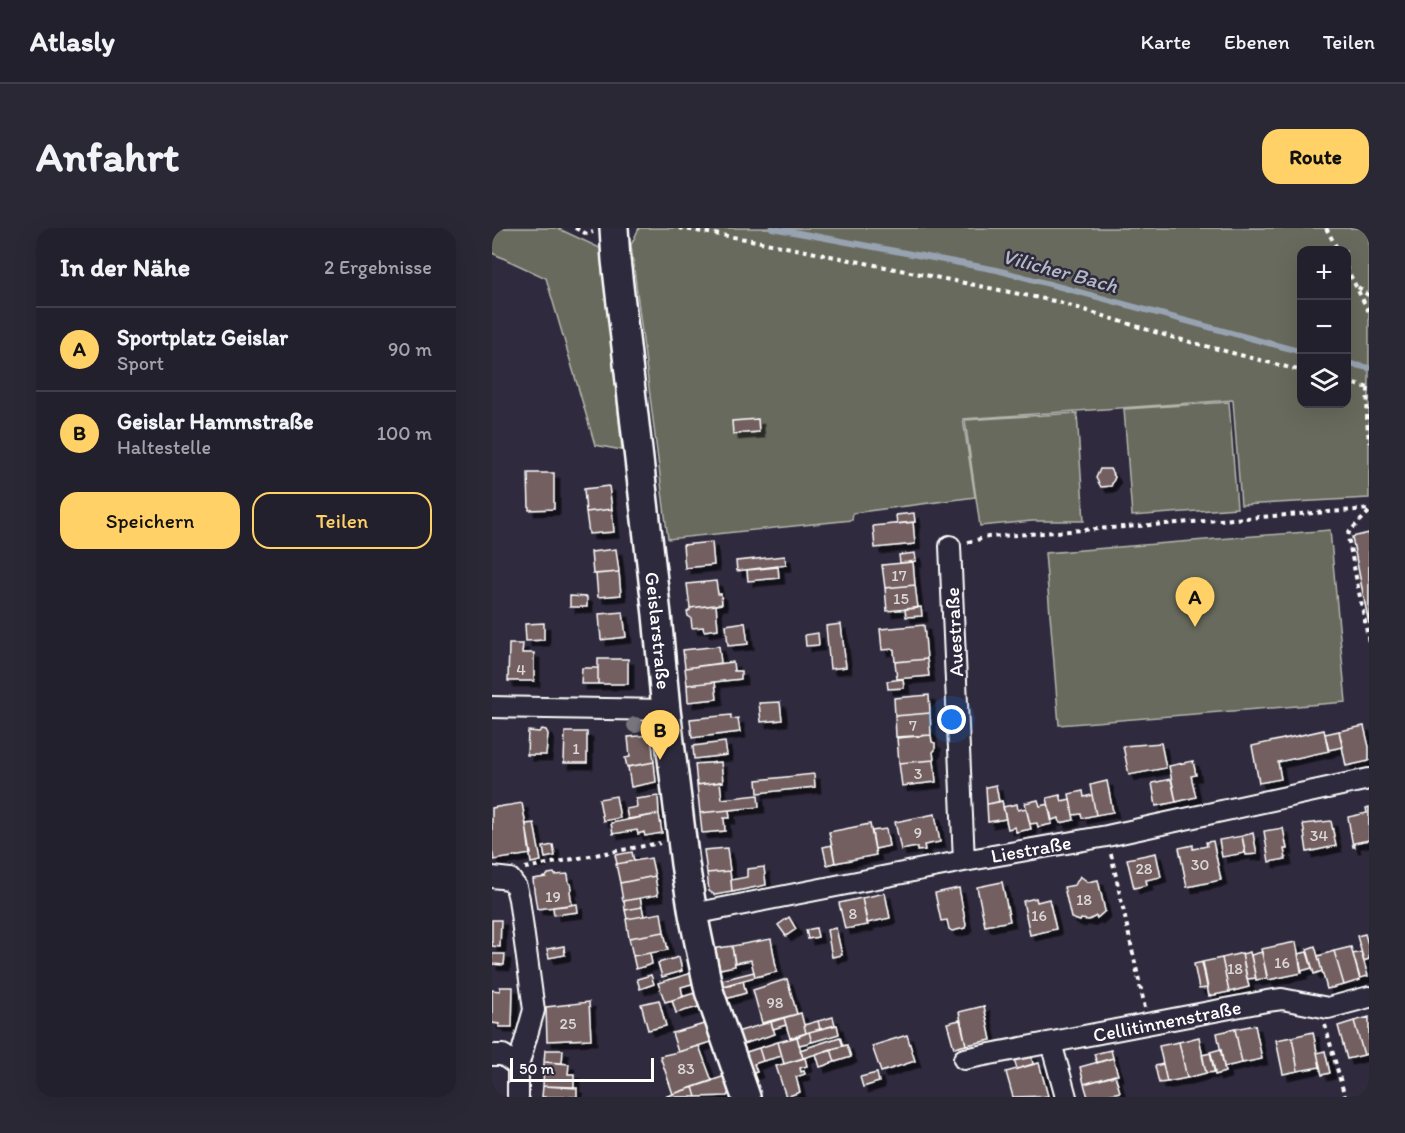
<!DOCTYPE html>
<html lang="de">
<head>
<meta charset="utf-8">
<style>
	:root { --surface:#23202e; --page:#2b2836; --text:#f1f3f6; --muted:#a3a3aa; --line:#403e4a; --accent:#ffd166 }
	body { margin:0; font-family:Itim,sans-serif; background:var(--page); color:var(--text) }
	.controls { position:absolute; right:18px; top:18px; display:grid; overflow:hidden; border-radius:12px; box-shadow:0 6px 24px #0002 }
	.controls button { width:54px; height:54px; display:grid; place-items:center; padding:0; border:0; border-bottom:2px solid var(--line); background:var(--surface); color:var(--text); font:30px sans-serif }
	.scale { position:absolute; left:18px; bottom:15px; width:144px; box-sizing:border-box; padding-left:6px; border:3px solid #fff; border-top:0; font-size:16px; line-height:21px; white-space:nowrap; color:#fff; -webkit-text-stroke:4px #2f2a3d; paint-order:stroke }
	.you { position:absolute; left:460px; top:492px; width:21px; height:21px; margin:-15px; border:4px solid #fff; border-radius:50%; background:#1a73e8; box-shadow:0 0 0 9px #1a73e833 }
	.badge { display:grid; place-items:center; width:39px; height:39px; border-radius:50%; background:var(--accent); color:#111; font-size:20px; font-weight:700 }
	.pin { position:absolute; translate:-50% -50px; filter:drop-shadow(0 2px 3px #0008) }
	.pin::after { content:''; position:absolute; top:32px; width:21px; height:18px; background:inherit; clip-path:polygon(0 0,100% 0,50% 100%) }
	.list { margin:0; padding:0; list-style:none }
	h2 { display:flex; justify-content:space-between; align-items:center; height:78px; margin:0; padding:0 24px; font-size:26px }
	h2 small { font-size:20px; font-weight:400; color:var(--muted) }
	.list li { display:grid; grid-template-columns:39px 1fr auto; gap:18px; align-items:center; box-sizing:border-box; height:84px; padding:0 24px; border-top:2px solid var(--line) }
	.list b { display:block; font-size:22px; white-space:nowrap }
	.list p { margin:0; font-size:20px; white-space:nowrap; color:var(--muted) }
	.list em { font-size:20px; font-style:normal; color:var(--muted) }
	.actions { display:flex; gap:12px; padding:18px 24px }
	.actions a { flex:1; padding:14px 0; border:2px solid var(--accent); border-radius:18px; text-align:center; font-size:21px; color:var(--accent) }
	.actions .main { background:var(--accent); color:#111 }
	.icon { flex:none; width:33px; height:33px; fill:none; stroke:currentColor; stroke-width:2; stroke-linecap:round; stroke-linejoin:round }
	.map { position:relative; flex:none; width:877px; height:869px; overflow:hidden; border-radius:18px }
	header { display:flex; align-items:center; gap:36px; box-sizing:border-box; height:84px; padding:0 30px; background:var(--surface); border-bottom:2px solid var(--line) }
	header strong { font-size:28px }
	nav { display:flex; gap:33px; margin-inline-start:auto; font-size:21px }
	.intro { display:flex; align-items:center; justify-content:space-between; box-sizing:border-box; height:144px; padding:0 36px }
	h1 { margin:0; font-size:42px }
	.button { padding:15px 27px; border-radius:18px; background:var(--accent); color:#111; font-size:21px; font-weight:700 }
	main { display:flex; gap:36px; padding:0 36px }
	aside { flex:1; background:var(--surface); border-radius:18px; box-shadow:0 6px 24px #0002 }
	.map>svg:first-child { display:block }
	.green { fill:#686b5d; stroke:#b4b5ae; stroke-width:1.5; fill-rule:evenodd }
	.lines { fill:none; stroke-linecap:round; stroke-linejoin:round }
	.stream { stroke:#98a3b2; stroke-width:6 }
	.building { fill:#735e60; stroke:#fff; stroke-width:1.5; filter:url(#shadow) }
	.street-casing { stroke:#fff; stroke-width:24 }
	.secondary-casing { stroke:#fff; stroke-width:32 }
	.path { stroke:#fff; stroke-width:4; stroke-dasharray:4.5 4.5; stroke-linecap:butt }
	.street { stroke:#2f2a3d; stroke-width:20 }
	.secondary { stroke:#2f2a3d; stroke-width:27 }
	.tree { fill:#78767b }
	.labels { text-anchor:middle; stroke-width:5; stroke-linejoin:round; paint-order:stroke }
	.number-label { font-size:16px; fill:#dcd7d7 }
	.street-label { font-size:20px; fill:#fff; stroke:#2f2a3d }
	.water-label { font-size:21px; font-style:italic; fill:#b2bac5; stroke:#2f2a3d }
</style>
</head>
<body>
<header>
<strong>Atlasly</strong>
<nav><a>Karte</a><a>Ebenen</a><a>Teilen</a></nav>
</header>
<div class="intro"><h1>Anfahrt</h1><a class="button">Route</a></div>
<main>
<aside>
<h2>In der Nähe<small>2 Ergebnisse</small></h2>
<ul class="list">
<li><span class="badge">A</span><div><b>Sportplatz Geislar</b><p>Sport</p></div><em>90 m</em></li>
<li><span class="badge">B</span><div><b>Geislar Hammstraße</b><p>Haltestelle</p></div><em>100 m</em></li>
</ul>
<div class="actions"><a class="main">Speichern</a><a>Teilen</a></div>
</aside>
<div class="map">
<svg width="877" height="869" viewBox="0 0 877 869">
	<defs>
		<filter id="shadow"><feDropShadow dx="5.5" dy="5.5" stdDeviation="0" flood-color="#0009"/></filter>
	</defs>
	<rect width="100%" height="100%" fill="#2f2a3d"/>
	<filter id="ink" filterUnits="userSpaceOnUse"><feTurbulence type="fractalNoise" baseFrequency=".0167" numOctaves="2"/><feDisplacementMap in="SourceGraphic" scale="12" xChannelSelector="R" yChannelSelector="G"/><feConvolveMatrix kernelMatrix="1 2 1 2 8 2 1 2 1" color-interpolation-filters="sRGB"/></filter>
	<g filter="url(#ink)">
		<path class="green" d="M0,0H65L110,21L130,222L103,217L54,50L0,25Z
			M147,0H877V270L749,277L741,172L471,191L483,269L361,285L360,292L176,311L139,17ZM810,22H854V176H810Z
			M737,174L745,280L640,288L632,181Z
			M585,185L592,293H540L488,298L473,192Z
			M838,302L854,474L567,497L553,325Z"/>
		<g class="lines">
			<path class="stream" d="M280,0L505,42L810,124
				M854,135L877,140"/>
		</g>
		<path class="building" d="M266,191L267,204L241,206L240,193Z
			M608,241H618L623,249L619,258L609,259L604,250Z
			M36,245H62V281L37,282Z
			M117,258L120,281L94,284L92,261Z
			M120,281L122,304L97,306L94,284Z
			M422,285L423,294L405,296L404,287Z
			M421,294L423,316L383,320L381,298Z
			M877,305V396L860,309Z
			M220,314L222,337L193,340L191,317Z
			M124,321L127,344L101,346L99,324Z
			M423,325L424,333L408,335L407,327Z
			M293,328L294,337L245,343L244,333Z
			M421,334L423,357L393,360L390,337Z
			M286,339L287,350L256,353L255,342Z
			M127,344L129,367L106,369L104,346Z
			M224,353L226,366H229L230,376L198,380L195,356Z
			M423,357L426,380L395,383L393,360Z
			M78,368L95,369V379H78Z
			M224,377L226,401L212,403L211,399L200,400L199,390L196,388L195,384L198,382V380Z
			M429,379L430,388L414,389L413,381Z
			M131,384L134,409L109,412L107,386Z
			M253,394L256,416L236,418L234,397Z
			M52,395V412L34,413L33,396Z
			M349,396L354,439L338,441L334,398Z
			M432,397L435,431L403,434L402,421L390,422L388,401Z
			M326,405L327,417L314,418L313,407Z
			M17,416H31L30,425H42V453H16Z
			M227,418L229,435L193,440L191,422Z
			M106,431H136V456H106Z
			M435,431L437,448L405,451L403,434Z
			M241,434L242,443H249V451L195,457L193,440Z
			M90,440H106V456H89Z
			M411,451L412,460L396,461L395,453Z
			M223,454L225,471L196,474L195,457Z
			M437,467L438,485L403,488L402,470Z
			M288,474L290,492L269,494L267,475Z
			M438,485L439,507L404,509L403,488Z
			M239,487V491L246,490L248,504L200,510L198,491Z
			M872,498L877,519V533L854,538L847,503Z
			M50,501L54,502L56,506L54,527H35L36,503L47,504Z
			M832,502L837,523L786,534L789,551L767,555L760,518Z
			M847,503L851,519L836,522L833,506Z
			M73,504H95V535H72Z
			M159,507L162,534L135,539L133,530L138,529L136,509Z
			M439,507L440,514L443,515V522L441,524L442,532L407,535L405,510Z
			M233,514L235,527L202,531L201,518Z
			M669,515L674,540L637,547L631,518Z
			M442,532L444,554L410,558L407,535Z
			M701,533L704,547L699,548L704,569L684,574L677,538Z
			M162,534L164,554L139,559L136,539Z
			M229,534L231,554L205,557L203,536Z
			M322,546L323,559L266,565L265,552Z
			M679,551L684,574L664,578L660,555Z
			M615,553L621,584L604,587L598,557Z
			M228,554L230,571L266,567L267,579L208,585L205,557Z
			M504,557L507,574L495,576L494,559Z
			M591,563L592,569L600,567L604,587L590,590L589,586L581,587L577,566Z
			M568,567L570,573L578,571L582,592L568,595L567,590L560,592L555,570Z
			M124,568L128,590L111,593L107,571Z
			M166,568L167,586L136,591L134,581L145,579L144,571Z
			M546,572L548,578L556,576L560,596L546,599L545,595L538,596L533,575Z
			M510,573L514,591L496,594L495,576Z
			M30,575L39,626L2,632L0,622V580Z
			M525,576L526,582L534,580L539,601L524,604L523,599L516,601L511,579Z
			M877,579V612L862,615L863,619H861L856,589L875,585L874,580Z
			M237,582L238,590H232L233,603L210,605L208,585Z
			M167,586L170,605L153,608L152,604L146,606L145,602L121,606L119,595Z
			M443,586L448,614L432,617L433,622L425,623V619L409,622L403,594Z
			M839,593L844,618L815,624L811,596Z
			M42,595L49,633L39,635L34,596Z
			M378,596L384,627L343,635L337,604Z
			M791,600L795,621H792L794,631L777,634L772,603Z
			M394,601L397,618L383,621L380,603Z
			M761,605L765,626L754,627L750,608Z
			M750,608L753,625L730,629L727,612Z
			M721,613L729,652L695,659L687,620L701,617V621L715,618L714,614Z
			M61,617L63,628L53,630L51,619Z
			M340,617L343,635L335,637L331,619Z
			M235,620L238,643L215,645L212,622Z
			M140,624L142,633L125,636L123,627Z
			M664,625L669,649L654,652L655,657L642,660L635,631Z
			M159,630L163,648L128,655L124,636Z
			M272,639L274,657L240,664L239,652L255,649V641Z
			M238,643L240,664L223,667L217,663L215,645Z
			M62,645L63,647L76,646L77,655L79,656L80,661L78,663L80,677L45,681L42,662L41,651L54,649L56,646Z
			M163,648L166,667L131,673L128,655Z
			M588,648L596,654L606,652L613,683L605,690L604,688L597,692L589,691L588,693L579,690L572,659L583,657Z
			M510,654L518,693L493,698L485,659Z
			M467,660L474,697L473,700L460,703L457,701L455,692L449,693L443,665Z
			M393,665L398,690L375,695L370,670Z
			M148,670L150,679L133,682L132,673Z
			M370,670L376,697L353,701L347,675Z
			M544,670L545,674L557,671L564,701L538,707L531,673Z
			M85,676L86,684L62,687L61,679Z
			M150,679L152,688L135,691L133,682Z
			M169,685L172,704L137,710L134,691Z
			M297,689L304,701L294,708L286,697Z
			M0,692H9L8,719L0,718Z
			M324,700L326,709L316,711L314,702Z
			M344,700L350,727L340,729L335,702Z
			M172,704L176,722L141,728L137,710Z
			M873,706L877,720V731L872,733L865,708Z
			M279,711L285,744L263,749L259,732L243,735L240,718Z
			M804,714L810,745L776,752L769,721Z
			M72,718L73,727L57,730L55,721Z
			M240,718L243,738L223,742L219,721Z
			M823,718L830,743L822,746L815,721Z
			M859,719L868,752L852,757L842,723Z
			M842,723L852,757L835,761L826,728Z
			M758,724L764,750L755,751L750,726Z
			M770,724L775,750L764,752L759,727Z
			M815,724L820,740L809,743L806,726Z
			M869,724L876,748L868,750L861,726Z
			M158,725L160,736L144,741L141,728Z
			M750,725L757,759L737,764L730,730Z
			M0,726H13L12,737L0,736Z
			M187,729L190,743L170,749L166,735Z
			M730,730L737,764L717,768L710,734Z
			M711,734L716,760L707,761L702,736Z
			M262,744L263,749L227,759L226,753Z
			M200,745L203,755L189,759L191,769L173,774L166,755Z
			M159,747L162,756L148,761L145,751Z
			M295,751L305,786L270,795L261,762Z
			M251,753L254,765L230,772L226,760Z
			M8,759H21L20,799H7V796L0,795V762L8,763Z
			M206,764L210,778L184,785L180,772Z
			M167,772L174,798L156,802L149,776Z
			M97,774L99,811L55,813L54,779Z
			M492,778L499,812L474,817L467,784Z
			M309,785L314,805L298,810L292,790Z
			M341,789L343,797L328,801L326,793Z
			M877,789V825L872,827L862,793Z
			M292,790L294,797L281,801L279,794Z
			M468,792L474,817L462,820L455,795Z
			M326,793L328,801L314,805L312,797Z
			M862,793L872,827L855,831L846,798Z
			M279,794L283,806L245,818L241,805Z
			M216,795L222,813L186,824L180,805Z
			M345,797L347,806L320,814L317,804Z
			M763,797L770,831L750,835L743,801Z
			M743,801L750,835L732,839L725,805Z
			M317,804L320,814L307,817L305,809Z
			M821,804L828,839L806,843L800,809Z
			M415,807L423,833L389,844L380,818Z
			M305,809L311,830L292,836L286,814Z
			M348,809L351,818L311,830L308,822Z
			M707,809L714,845L695,850L687,814Z
			M800,809L806,843L791,846L784,812Z
			M286,814L290,828L271,833L267,820Z
			M687,814L695,850L675,854L667,818Z
			M355,817L359,829L343,834L339,821Z
			M207,818L220,853L181,866L168,828L190,823Z
			M267,820L271,833L262,836L265,844L255,847L248,826Z
			M339,821L343,834L328,839L324,826Z
			M729,821L733,844L723,847L718,824Z
			M53,822H71L70,835L52,834Z
			M619,822L621,830L605,835L602,826Z
			M833,823L838,845L830,847L825,825Z
			M719,825L723,844L714,845L710,827Z
			M539,826L541,836L525,841L522,831Z
			M313,830L315,838L308,840L309,844L312,843L313,846L304,849L308,864L294,869L284,838Z
			M621,830L626,847L592,856L588,839Z
			M52,834L77,836L76,846H82V859L51,858Z
			M547,835L556,868L521,869L514,844Z
			M671,836L675,854L667,855L663,838Z
			M385,845L387,854L371,859L368,849Z
			M623,847L628,864L608,869H596L592,856Z
			M233,848L238,862L235,868L204,869L201,859Z
			M51,858L85,860V869H50Z
			M201,859L204,869H172L181,866Z"/>
		<g class="lines">
			<defs>
				<path id="street" d="M458,318L472,633
					M0,479L174,482
					M0,649L18,651L24,659L27,671L42,782L26,838
					M201,686L472,633L615,608L877,551
					M559,815L574,869
					M0,827H11L26,838V869
					M472,831L775,773L790,771L836,780L877,769"/>
				<g id="secondary">
					<path id="s1" d="M122,0L124,32L165,387L174,482L193,636L201,686L217,763L254,869"/>
				</g>
			</defs>
			<use href="#street" class="street-casing"/>
			<use href="#secondary" class="secondary-casing"/>
			<path class="path" d="M83,0L95,6L101,4
				M187,0L259,12L567,74L679,109L810,143
				M834,0L846,22
				M854,39L877,84
				M866,59L877,68
				M854,154L877,160
				M876,160L875,191L877,215
				M877,284L857,304L856,309L877,414
				M476,314L496,309L877,281
				M619,626L653,780
				M33,640L168,615
				M833,797L853,869"/>
			<use href="#street" class="street"/>
			<use href="#secondary" class="secondary"/>
		</g>
		<circle class="tree" cx="143" cy="497" r="8"/>
	</g>
	<g class="labels">
		<g class="number-label">
			<text x="407" y="353">17</text>
			<text x="409" y="376">15</text>
			<text x="29" y="447">4</text>
			<text x="421" y="503">7</text>
			<text x="84" y="526">1</text>
			<text x="426" y="551">3</text>
			<text x="426" y="610">9</text>
			<text x="827" y="613">34</text>
			<text x="708" y="642">30</text>
			<text x="652" y="646">28</text>
			<text x="61" y="674">19</text>
			<text x="592" y="677">18</text>
			<text x="361" y="691">8</text>
			<text x="547" y="693">16</text>
			<text x="790" y="740">16</text>
			<text x="743" y="746">18</text>
			<text x="283" y="780">98</text>
			<text x="76" y="801">25</text>
			<text x="194" y="846">83</text>
		</g>
		<g class="street-label">
			<text dy="7" stroke="none"><textPath href="#s1" startOffset="405">Geislarstraße</textPath></text>
			<text transform="translate(462 404) rotate(-93)" y="7">Auestraße</text>
			<text transform="translate(539 621) rotate(-10)" y="7">Liestraße</text>
			<text transform="translate(675 793) rotate(-11)" y="7">Cellitinnenstraße</text>
		</g>
		<g class="water-label">
			<text transform="translate(568 43) rotate(15)" y="7">Vilicher Bach</text>
		</g>
	</g>
</svg>
<div class="controls">
<button>+</button>
<button>−</button>
<button><svg class="icon" aria-label="layers" viewBox="0 0 24 24"><path d="M12 4l9 5-9 5-9-5zM3 14l9 5 9-5"/></svg></button>
</div>
<div class="scale">50 m</div>
<div class="you"></div>
<div class="pin badge" style="left:703px;top:399px">A</div>
<div class="pin badge" style="left:168px;top:532px">B</div>
</div>
</main>
</body>
</html>
